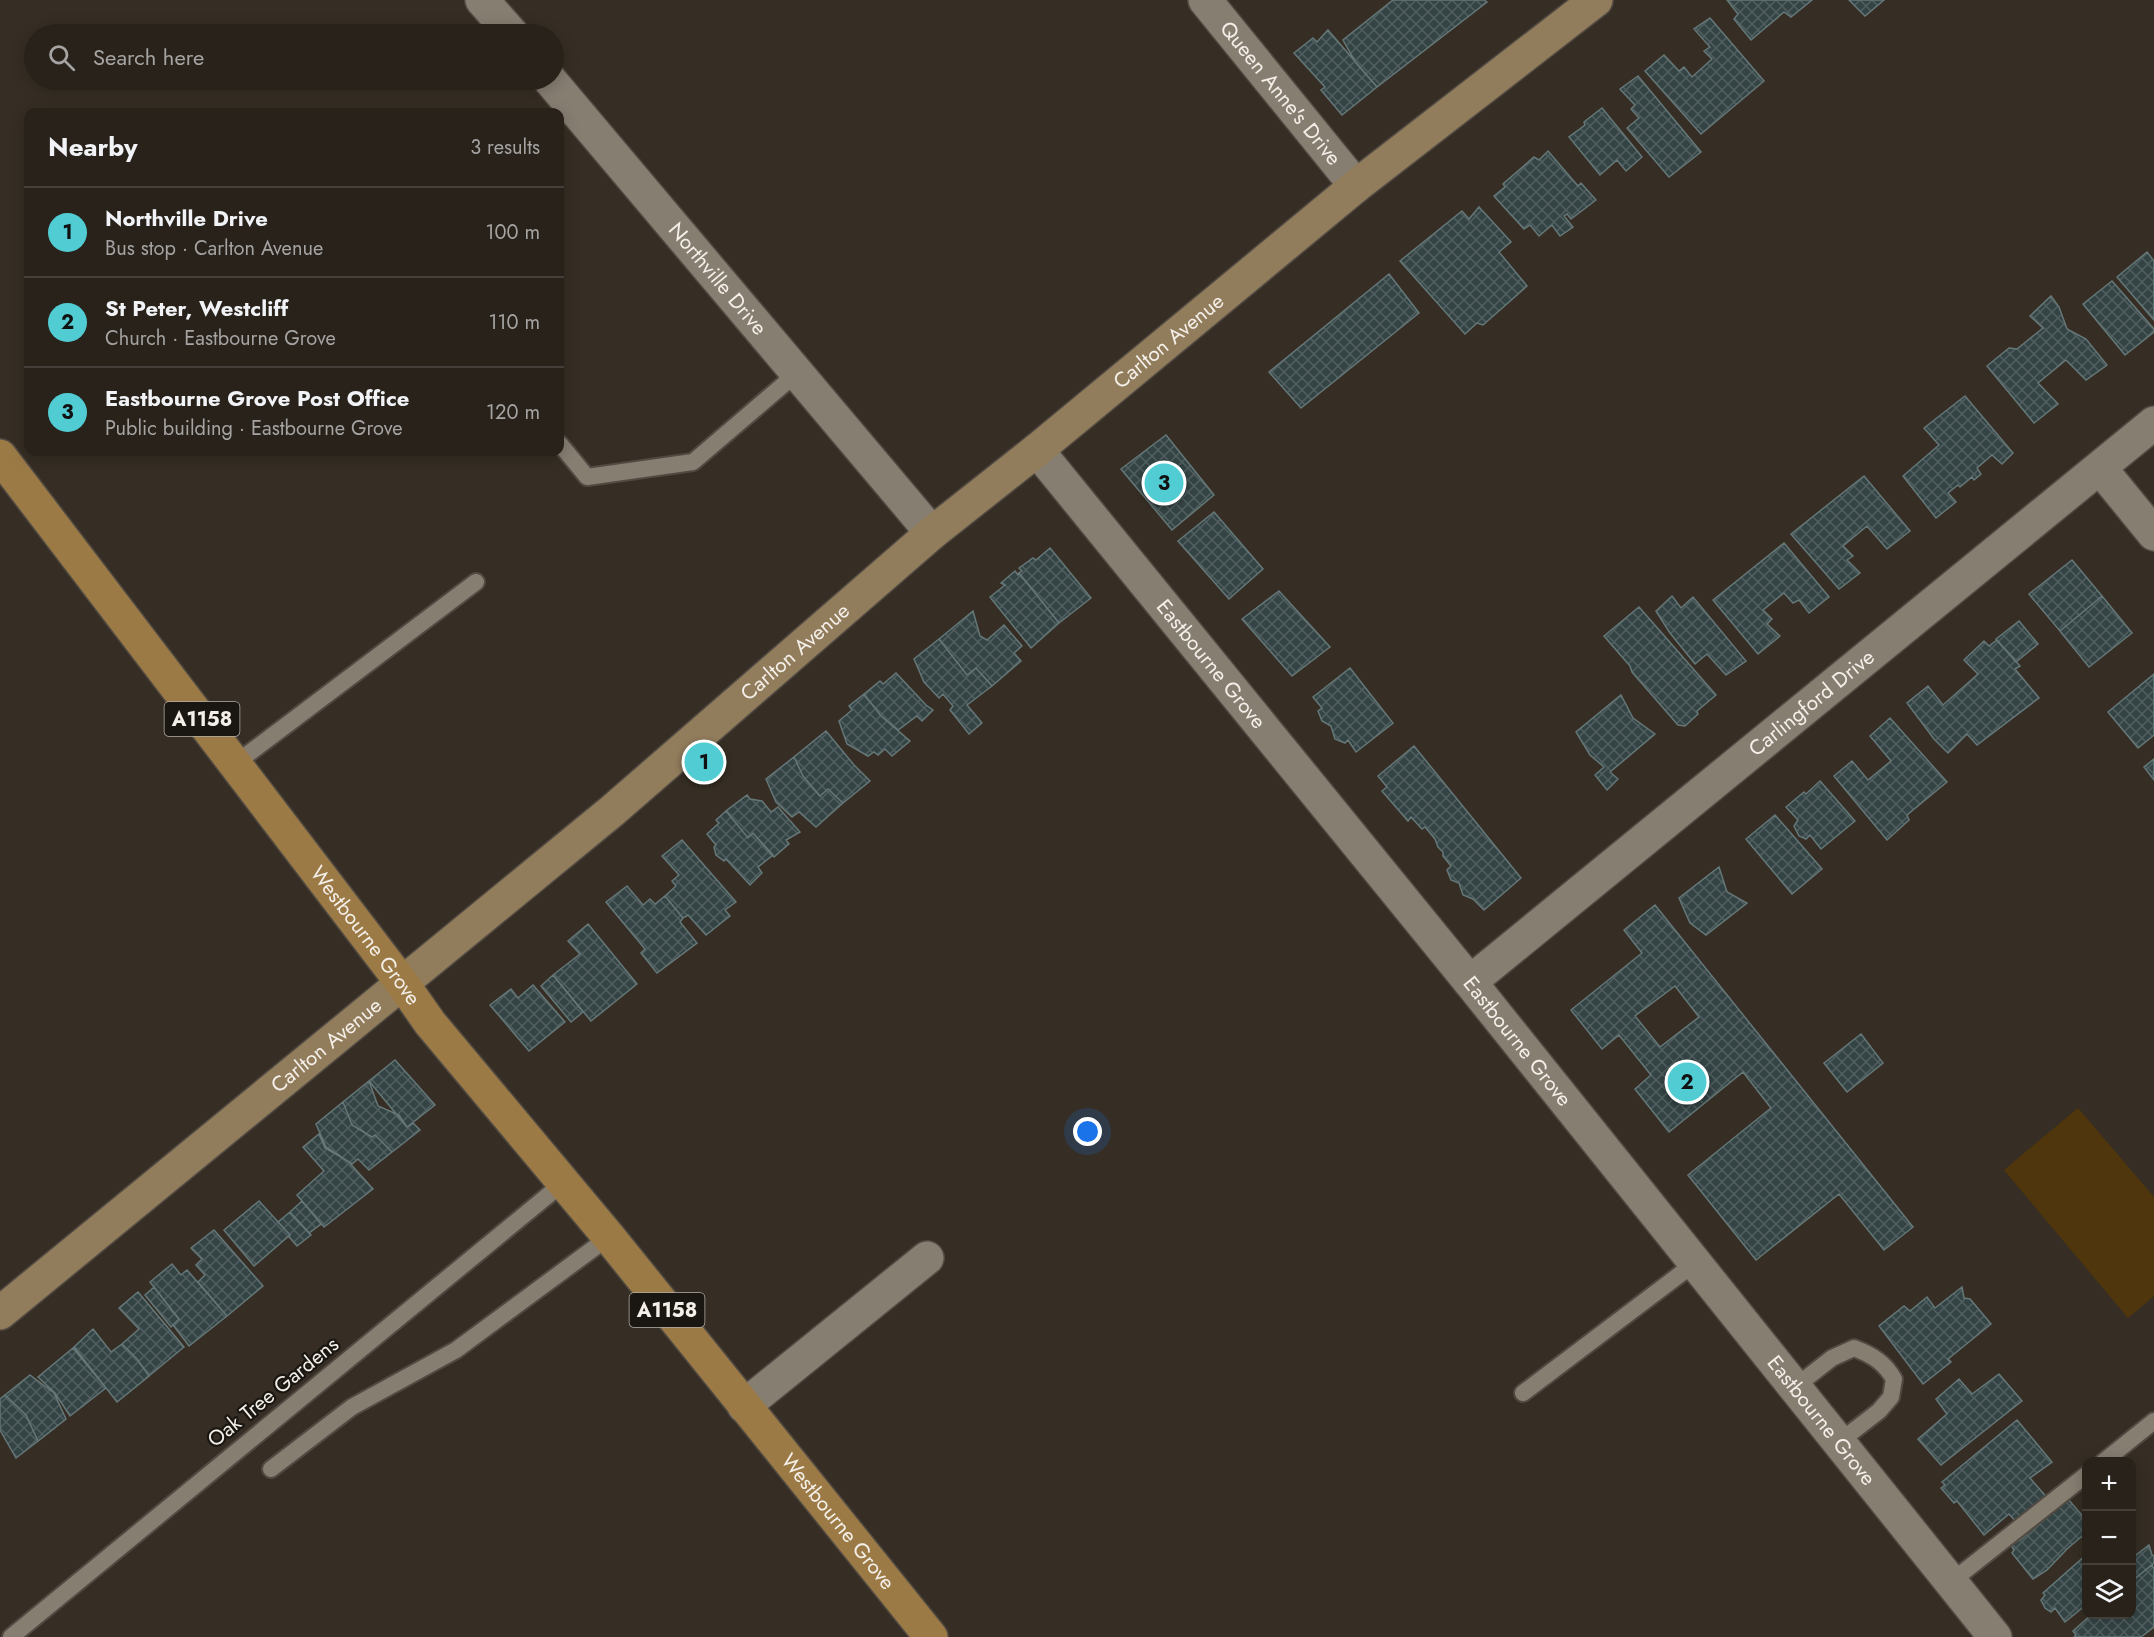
<!DOCTYPE html>
<html lang="en">
<head>
<meta charset="utf-8">
<style>
	:root { --surface:#28221b; --page:#342f28; --text:#f1f3f6; --muted:#a5a4a3; --line:#443f3a; --accent:#51ccd3 }
	body { margin:0; font-family:Jost,sans-serif; background:var(--page); color:var(--text) }
	.controls { position:absolute; right:18px; bottom:18px; display:grid; overflow:hidden; border-radius:12px; box-shadow:0 3px 15px #0003 }
	.controls button { width:54px; height:54px; display:grid; place-items:center; padding:0; border:0; border-bottom:2px solid var(--line); background:var(--surface); color:var(--text); font:30px sans-serif }
	.you { position:absolute; left:1088px; top:1132px; width:21px; height:21px; margin:-15px; border:4px solid #fff; border-radius:50%; background:#1a73e8; box-shadow:0 0 0 9px #1a73e833 }
	.badge { display:grid; place-items:center; width:39px; height:39px; border-radius:50%; background:var(--accent); color:#111; font-size:20px; font-weight:700 }
	.pin { position:absolute; translate:-50% -50%; border:3px solid #fff; box-shadow:0 2px 6px #0006 }
	.list { margin:0; padding:0; list-style:none }
	h2 { display:flex; justify-content:space-between; align-items:center; height:78px; margin:0; padding:0 24px; font-size:26px }
	h2 small { font-size:20px; font-weight:400; color:var(--muted) }
	.list li { display:grid; grid-template-columns:39px 1fr auto; gap:18px; align-items:center; box-sizing:border-box; height:90px; padding:0 24px; border-top:2px solid var(--line) }
	.list b { display:block; font-size:22px; white-space:nowrap }
	.list p { margin:0; font-size:20px; white-space:nowrap; color:var(--muted) }
	.list em { font-size:20px; font-style:normal; color:var(--muted) }
	.icon { flex:none; width:33px; height:33px; fill:none; stroke:currentColor; stroke-width:2; stroke-linecap:round; stroke-linejoin:round }
	.map { position:relative; flex:none; width:2154px; height:1637px; overflow:hidden }
	.search { position:absolute; background:var(--surface); box-shadow:0 3px 15px #0003; left:24px; top:24px; width:540px; height:66px; display:flex; align-items:center; gap:15px; box-sizing:border-box; padding:0 21px; border-radius:33px; color:var(--muted); font-size:22px }
	.panel { position:absolute; background:var(--surface); box-shadow:0 3px 15px #0003; left:24px; top:108px; width:540px; height:348px; border-radius:12px }
	.map>svg:first-child { display:block }
	.garden { fill:#50360c }
	.building { fill:url(#building-cross-hatch); stroke:#657778; stroke-width:1.5; fill-rule:evenodd }
	.lines { fill:none; stroke-linecap:round; stroke-linejoin:round }
	.lane-casing { stroke:#514a42; stroke-width:20 }
	.street-casing { stroke:#514a42; stroke-width:36 }
	.secondary-casing { stroke:#514a42; stroke-width:36 }
	.primary-casing { stroke:#514a42; stroke-width:36 }
	.lane { stroke:#877e72; stroke-width:16 }
	.street { stroke:#877e72; stroke-width:33 }
	.secondary { stroke:#917c5c; stroke-width:33 }
	.primary { stroke:#9b7a46; stroke-width:33 }
	.labels { text-anchor:middle; stroke-width:4.5; stroke-linejoin:round; paint-order:stroke }
	.shield { fill:#1a1712; stroke:#b3aea8; stroke-width:1.5 }
	.shield-label { font-size:20px; font-weight:bold; fill:#f4efe8 }
	.street-label { font-size:21px; fill:#f4efe8; stroke:#1a1712 }
</style>
</head>
<body>
<div class="map">
<svg width="2154" height="1637" viewBox="0 0 2154 1637">
	<defs>
		<pattern id="building-cross-hatch" width="8" height="8" patternUnits="userSpaceOnUse" patternTransform="scale(1.5)"><rect width="8" height="8" fill="#344445"/><path d="M0 0l8 8M0 8l8-8" fill="none" stroke="#525f60"/></pattern>
	</defs>
	<rect width="100%" height="100%" fill="#362e24"/>
	<path class="garden" d="M2078,1108L2154,1197V1296L2128,1318L2004,1170Z"/>
	<path class="building" d="M1393,0H1484L1487,2L1377,87L1356,63L1343,40Z
		M1727,0H1812L1791,17L1784,12L1751,40L1734,19L1738,14Z
		M1849,0H1884L1865,16Z
		M1710,18L1764,81L1701,134L1645,71L1664,55L1679,71L1684,67L1692,77L1712,59L1704,51L1710,47L1694,29Z
		M1328,30L1377,87L1342,115L1321,90L1325,87L1294,53L1313,38L1317,42Z
		M1638,76L1701,152L1669,177L1627,128L1639,118L1631,109L1635,105L1620,89Z
		M1602,108L1642,157L1626,171L1617,160L1600,175L1569,137L1585,125L1584,122Z
		M1548,151L1578,186L1581,183L1596,200L1571,219L1567,214L1564,216L1573,227L1560,236L1552,225L1539,236L1530,225L1524,229L1494,196L1505,187L1503,184L1534,157L1539,160Z
		M1479,207L1511,242L1499,252L1527,286L1483,325L1477,323L1465,334L1400,261L1462,211L1469,219Z
		M2147,252L2154,261V320L2117,277Z
		M1389,274L1419,313L1301,408L1269,372Z
		M2112,281L2154,329V332L2125,355L2083,304Z
		M2051,296L2059,307L2067,329L2086,339L2107,365L2086,380L2066,360L2038,383L2058,404L2034,423L1987,366L2009,348L2017,349L2043,328L2030,316Z
		M1965,396L2013,453L2002,464L1992,455L1977,468L1981,474L1974,480L1972,477L1960,487L1958,485L1948,493L1956,502L1936,518L1903,476L1939,445L1924,428Z
		M1166,435L1214,495L1172,530L1121,469Z
		M1864,476L1910,531L1887,549L1867,526L1843,546L1853,556L1847,560L1860,573L1839,589L1791,534Z
		M1214,512L1263,569L1229,599L1178,541Z
		M1784,543L1829,597L1809,613L1799,600L1793,603L1784,593L1763,610L1772,619L1767,624L1780,636L1758,654L1713,600Z
		M1050,548L1091,598L1059,623L1019,573L1022,571L1019,568L1033,558L1036,560Z
		M2072,560L2102,596L2060,631L2029,594Z
		M1015,571L1018,575L1019,573L1059,623L1031,648L990,597L1005,585L1001,583Z
		M1279,591L1330,647L1292,676L1242,619Z
		M1672,596L1681,608L1693,597L1746,661L1726,675L1707,654L1695,664L1670,633L1656,611Z
		M2102,596L2132,633L2089,667L2060,631Z
		M1639,607L1716,695L1697,711L1698,714L1685,726L1678,725L1632,672L1630,666L1604,636Z
		M973,611L980,636L987,640L1004,625L1022,646L1014,653L1021,661L992,686L976,668L967,675L939,639Z
		M2019,621L2038,644L2016,662L1996,639Z
		M939,639L967,675L976,668L992,686L967,705L982,723L969,734L950,710L953,706L943,694L939,698L924,682L914,659Z
		M1997,640L2020,666L2015,669L2039,698L1977,745L1967,734L1948,753L1934,739L1907,703L1928,686L1943,705L1978,674L1964,660L1984,641L1989,646Z
		M1350,668L1393,723L1356,752L1348,740L1345,743L1335,739L1331,726L1322,721L1318,711L1322,708L1313,697Z
		M896,673L926,705L933,710L922,721L917,716L898,730L881,716L864,694L880,681L883,684Z
		M2154,674V735L2138,748L2108,712Z
		M864,694L881,716L910,741L892,756L885,749L878,755L874,752L868,756L847,744L839,721L852,710L849,706Z
		M1621,695L1633,718L1655,734L1610,772L1618,779L1607,790L1595,775L1604,767L1590,755L1576,732Z
		M1890,718L1947,782L1907,815L1909,820L1887,840L1834,776L1852,761L1868,780L1891,761L1870,736Z
		M826,731L854,765L870,781L843,803L828,789L820,796L803,776L794,757Z
		M1414,746L1521,878L1484,910L1473,899L1463,895L1459,883L1451,880L1447,870L1451,866L1443,856V852L1438,847L1435,839L1425,827L1422,829L1411,817L1408,821L1382,791L1387,787L1378,776Z
		M794,757L803,776L820,796L828,789L843,803L816,827L799,812L792,817L776,802L766,779Z
		M2154,759V780L2144,767Z
		M1820,781L1855,821L1821,849L1810,835L1806,839L1799,836L1794,826L1798,820L1786,807L1804,792L1806,794Z
		M747,795L750,799L762,801L771,812L778,807L800,832L786,840L789,844L774,857L753,833L748,838L726,811Z
		M726,811L748,838L753,833L773,855L758,867L762,873L750,885L726,859L724,861L716,855L714,847L716,845L707,834L719,823L716,820Z
		M1775,815L1822,869L1792,894L1746,839Z
		M682,840L736,902L725,910L730,916L706,935L688,915L683,918L665,896L676,886L672,881L679,875L662,856Z
		M1719,867L1727,892L1747,903L1706,935L1690,923L1679,898Z
		M627,886L643,905L650,899L655,904L665,896L683,918L680,922L697,943L657,973L641,953L645,949L606,902Z
		M1655,905L1913,1227L1884,1250L1839,1194L1756,1260L1688,1175L1771,1108L1743,1072L1669,1132L1635,1089L1651,1075L1619,1035L1602,1049L1571,1010L1642,953L1624,930ZM1675,986L1699,1017L1660,1047L1635,1016Z
		M588,924L637,984L591,1021L553,975L580,954L568,941Z
		M553,975L583,1012L571,1022L541,986Z
		M533,985L565,1022L529,1051L490,1005L511,989L518,998Z
		M1861,1034L1883,1063L1847,1092L1824,1063Z
		M395,1060L435,1105L407,1127L369,1081Z
		M369,1081L378,1106L399,1115L407,1127L413,1123L420,1130L392,1152L375,1135L372,1137L352,1125L343,1102Z
		M343,1102L352,1125L372,1137L375,1135L392,1152L369,1170L358,1159L352,1164L326,1147L316,1124Z
		M319,1134L325,1148L348,1161L373,1189L324,1227L297,1195L324,1171L303,1147Z
		M259,1201L290,1235L254,1266L224,1230Z
		M302,1201L321,1224L309,1233L290,1212Z
		M290,1212L311,1235L297,1246L289,1237L290,1235L278,1222Z
		M214,1230L263,1286L227,1316L198,1282L205,1275L196,1265L202,1259L191,1248Z
		M172,1264L181,1275L187,1270L227,1316L189,1346L173,1325L179,1319L150,1282Z
		M154,1287L179,1319L171,1327L145,1295Z
		M1962,1287L1964,1298L1970,1299L1991,1324L1948,1359L1951,1362L1923,1384L1879,1326L1904,1306L1910,1311L1927,1297L1935,1308Z
		M138,1292L184,1347L149,1376L137,1359L122,1344L139,1329L119,1308Z
		M93,1329L111,1352L122,1344L137,1359L149,1376L117,1402L74,1347Z
		M73,1348L106,1388L70,1416L55,1393L38,1377Z
		M1999,1374L2022,1401L1941,1465L1918,1439L1947,1414L1936,1399L1959,1379L1972,1394Z
		M30,1375L54,1393L66,1419L38,1441L26,1415L5,1395Z
		M5,1395L26,1415L38,1441L16,1458L0,1430V1399Z
		M2017,1420L2052,1462L2030,1478L2049,1500L2018,1524L2009,1514L1984,1535L1957,1501L1954,1503L1941,1488L1945,1485L1942,1482Z
		M2068,1499L2086,1520V1533L2068,1548L2047,1570L2033,1579L2012,1553L2014,1550L2011,1545L2023,1538L2045,1516Z
		M2149,1545L2152,1555L2154,1556V1563L2132,1581V1558Z
		M2086,1555V1605L2065,1622L2055,1608L2051,1612L2045,1608L2041,1600L2045,1595L2043,1593Z
		M2152,1565L2154,1569V1627L2141,1637H2074L2076,1635L2073,1631L2092,1614H2132V1581Z"/>
	<g class="lines">
		<defs>
			<path id="lane" d="M560,444L587,477L693,462L797,373
				M236,763L476,582
				M1795,1387L1832,1358L1854,1348C1872,1355 1884,1362 1894,1379L1891,1397L1879,1411L1839,1442
				M1523,1393L1695,1263
				M2103,1462L2154,1421
				M271,1469L352,1407L456,1350L609,1237
				M1952,1581L2086,1475
				M11,1637L563,1183"/>
			<g id="street">
				<path d="M482,0L512,34"/>
				<path id="s1" d="M1205,0L1356,186"/>
				<path id="s2" d="M550,80L932,533"/>
				<path id="s3" d="M1037,450L1470,982L1995,1637"/>
				<path d="M2100,468L2154,534"/>
				<path id="s4" d="M1470,982L2154,423"/>
				<path d="M744,1406L927,1258"/>
			</g>
			<g id="secondary">
				<path id="s5" d="M0,1313L612,811L932,533L1037,450L1356,186L1596,0"/>
			</g>
			<g id="primary">
				<path id="s6" d="M0,456L402,983L430,1023L609,1237L931,1637"/>
			</g>
		</defs>
		<use href="#lane" class="lane-casing"/>
		<use href="#street" class="street-casing"/>
		<use href="#secondary" class="secondary-casing"/>
		<use href="#primary" class="primary-casing"/>
		<use href="#lane" class="lane"/>
		<use href="#street" class="street"/>
		<use href="#secondary" class="secondary"/>
		<use href="#primary" class="primary"/>
	</g>
	<g class="labels">
		<g class="shield">
			<rect x="164.5" y="702" width="75" height="34" rx="4.5"/>
			<rect x="629.5" y="1293" width="75" height="34" rx="4.5"/>
		</g>
		<g class="shield-label">
			<text x="202" y="726">A1158</text>
			<text x="667" y="1317">A1158</text>
		</g>
		<g class="street-label">
			<text dy="7" stroke="none"><textPath href="#s1" startOffset="120">Queen Anne's Drive</textPath></text>
			<text dy="7" stroke="none"><textPath href="#s2" startOffset="260">Northville Drive</textPath></text>
			<text dy="7" stroke="none"><textPath href="#s5" startOffset="1520">Carlton Avenue</textPath></text>
			<text dy="7" stroke="none"><textPath href="#s5" startOffset="1034">Carlton Avenue</textPath></text>
			<text dy="7" stroke="none"><textPath href="#s3" startOffset="276">Eastbourne Grove</textPath></text>
			<text dy="7" stroke="none"><textPath href="#s4" startOffset="441">Carlingford Drive</textPath></text>
			<text dy="7" stroke="none"><textPath href="#s6" startOffset="603">Westbourne Grove</textPath></text>
			<text dy="7" stroke="none"><textPath href="#s3" startOffset="762">Eastbourne Grove</textPath></text>
			<text dy="7" stroke="none"><textPath href="#s5" startOffset="422">Carlton Avenue</textPath></text>
			<text transform="translate(273 1392) rotate(-39)" y="7">Oak Tree Gardens</text>
			<text dy="7" stroke="none"><textPath href="#s3" startOffset="1248">Eastbourne Grove</textPath></text>
			<text dy="7" stroke="none"><textPath href="#s6" startOffset="1356">Westbourne Grove</textPath></text>
		</g>
	</g>
</svg>
<div class="controls">
<button>+</button>
<button>−</button>
<button><svg class="icon" aria-label="layers" viewBox="0 0 24 24"><path d="M12 4l9 5-9 5-9-5zM3 14l9 5 9-5"/></svg></button>
</div>
<div class="you"></div>
<div class="pin badge" style="left:704px;top:762px">1</div>
<div class="pin badge" style="left:1687px;top:1082px">2</div>
<div class="pin badge" style="left:1164px;top:483px">3</div>
<div class="search"><svg class="icon" aria-label="search" viewBox="0 0 24 24"><circle cx="10" cy="10" r="6"/><path d="M15 15l6 6"/></svg>Search here</div>
<section class="panel">
<h2>Nearby<small>3 results</small></h2>
<ul class="list">
<li><span class="badge">1</span><div><b>Northville Drive</b><p>Bus stop · Carlton Avenue</p></div><em>100 m</em></li>
<li><span class="badge">2</span><div><b>St Peter, Westcliff</b><p>Church · Eastbourne Grove</p></div><em>110 m</em></li>
<li><span class="badge">3</span><div><b>Eastbourne Grove Post Office</b><p>Public building · Eastbourne Grove</p></div><em>120 m</em></li>
</ul>
</section>
</div>
</body>
</html>
